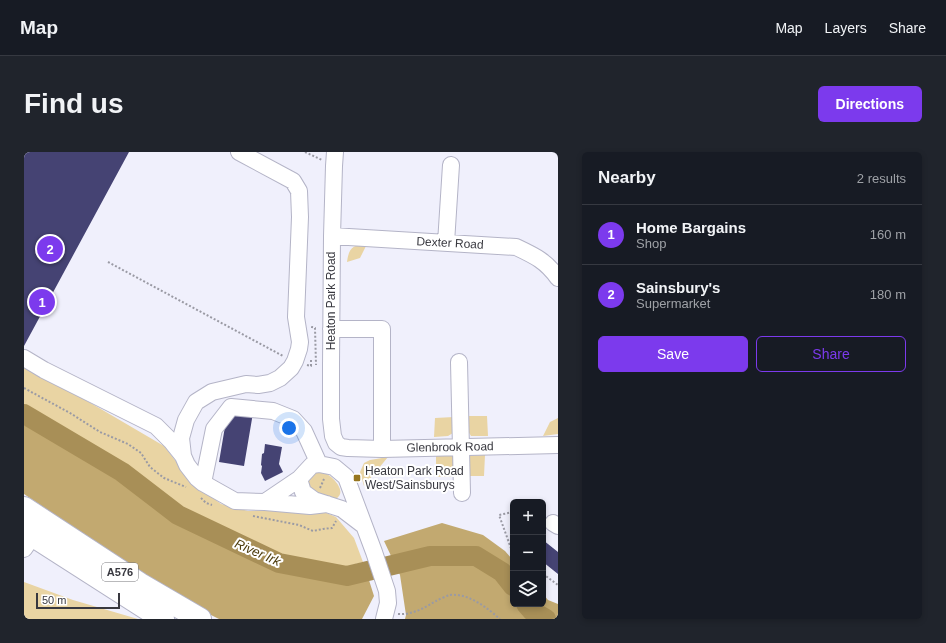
<!DOCTYPE html>
<html lang="en">
<head>
<meta charset="utf-8">
<style>
	:root { --surface:#171b24; --page:#20242c; --text:#f1f3f6; --muted:#9ea1a6; --line:#363941; --accent:#7c3aed }
	body { margin:0; font-family:Helvetica,sans-serif; background:var(--page); color:var(--text) }
	.controls { position:absolute; right:12px; bottom:12px; display:grid; overflow:hidden; border-radius:6px; box-shadow:0 2px 6px #0003 }
	.controls button { width:36px; height:36px; display:grid; place-items:center; padding:0; border:0; border-bottom:1px solid var(--line); background:var(--surface); color:var(--text); font:20px sans-serif }
	.scale { position:absolute; left:12px; bottom:10px; width:84px; box-sizing:border-box; padding-left:4px; border:2px solid #38383f; border-top:0; font-size:11px; line-height:14px; white-space:nowrap; color:#38383f; -webkit-text-stroke:3px #fff; paint-order:stroke }
	.you { position:absolute; left:265px; top:276px; width:14px; height:14px; margin:-10px; border:3px solid #fff; border-radius:50%; background:#1a73e8; box-shadow:0 0 0 6px #1a73e833 }
	.badge { display:grid; place-items:center; width:26px; height:26px; border-radius:50%; background:var(--accent); color:#fff; font-size:13px; font-weight:700 }
	.pin { position:absolute; translate:-50% -50%; border:2px solid #fff; box-shadow:0 1px 4px #0006 }
	.list { margin:0; padding:0; list-style:none }
	h2 { display:flex; justify-content:space-between; align-items:center; height:52px; margin:0; padding:0 16px; font-size:17px }
	h2 small { font-size:13px; font-weight:400; color:var(--muted) }
	.list li { display:grid; grid-template-columns:26px 1fr auto; gap:12px; align-items:center; box-sizing:border-box; height:60px; padding:0 16px; border-top:1px solid var(--line) }
	.list b { display:block; font-size:15px; white-space:nowrap }
	.list p { margin:0; font-size:13px; white-space:nowrap; color:var(--muted) }
	.list em { font-size:13px; font-style:normal; color:var(--muted) }
	.actions { display:flex; gap:8px; padding:12px 16px }
	.actions a { flex:1; padding:9px 0; border:1px solid var(--accent); border-radius:6px; text-align:center; font-size:14px; color:var(--accent) }
	.actions .main { background:var(--accent); color:#fff }
	.icon { flex:none; width:22px; height:22px; fill:none; stroke:currentColor; stroke-width:2; stroke-linecap:round; stroke-linejoin:round }
	.map { position:relative; flex:none; width:534px; height:467px; overflow:hidden; border-radius:6px }
	header { display:flex; align-items:center; gap:24px; box-sizing:border-box; height:56px; padding:0 20px; background:var(--surface); border-bottom:1px solid var(--line) }
	header strong { font-size:19px }
	nav { display:flex; gap:22px; margin-inline-start:auto; font-size:14px }
	.intro { display:flex; align-items:center; justify-content:space-between; box-sizing:border-box; height:96px; padding:0 24px }
	h1 { margin:0; font-size:28px }
	.button { padding:10px 18px; border-radius:6px; background:var(--accent); color:#fff; font-size:14px; font-weight:700 }
	main { display:flex; gap:24px; padding:0 24px }
	aside { flex:1; background:var(--surface); border-radius:6px; box-shadow:0 2px 6px #0003 }
	.map>svg:first-child { display:block }
	.green { fill:#e9d4a3 }
	.forest { fill:#c2a970 }
	.lines { fill:none; stroke-linecap:round; stroke-linejoin:round }
	.river { stroke:#a88f57; stroke-width:20 }
	.building { fill:#454373 }
	.minor-casing { stroke:#b4b4c7; stroke-width:18 }
	.highway-casing { stroke:#b4b4c7; stroke-width:24 }
	.path { stroke:#9a9aa4; stroke-width:2; stroke-dasharray:2 2; stroke-linecap:butt }
	.minor { stroke:#fff; stroke-width:16 }
	.highway { stroke:#fff; stroke-width:22 }
	.poi-dot { fill:#97761f; stroke:#fff; stroke-width:1.5 }
	.labels { text-anchor:middle; stroke-width:4; stroke-linejoin:round; paint-order:stroke }
	.shield { fill:#fff; stroke:#747479; stroke-width:1 }
	.shield-label { font-size:11px; font-weight:bold; fill:#38383f }
	.street-label { font-size:12px; fill:#38383f; stroke:#fff }
	.poi-label { font-size:12px; fill:#38383f; stroke:#fff; text-anchor:start }
	.water-label { font-size:13px; font-style:italic; fill:#4d3c0d; stroke:#fff }
</style>
</head>
<body>
<header>
<strong>Map</strong>
<nav><a>Map</a><a>Layers</a><a>Share</a></nav>
</header>
<div class="intro"><h1>Find us</h1><a class="button">Directions</a></div>
<main>
<div class="map">
<svg width="534" height="467" viewBox="0 0 534 467">
	<rect width="100%" height="100%" fill="#f0f0fc"/>
	<path class="green" d="M343,92L336,106L323,110C325,95 329,93 343,92Z
		M0,212L140,294L168,330L197,352L224,359L269,358L300,360L312,365L330,386L339,410L321,415L254,402L155,356L94,308L0,252Z
		M441,264H463L464,284H447L442,276Z
		M430,265L429,281L424,284L410,285L411,266Z
		M534,266V282L519,284L526,270Z
		M461,303L460,324H441L445,304Z
		M412,304H433V324L412,325Z
		M364,305L340,334L336,320L340,311L346,308Z
		M296,319C306,321 325,339 312,347C310,348 307,348 305,349L286,337L284,331L289,321Z
		M0,430L49,448L114,467H0Z"/>
	<path class="forest" d="M0,273L45,293L124,343L156,370L219,403L257,416L316,427L344,425L350,444L338,467H195L181,460L96,407L0,342Z
		M418,371L459,383L481,399L489,408V452H519V442L524,448L534,452V467H381L382,463L376,423L360,389Z"/>
	<g class="lines">
		<path class="river" d="M0,262L98,320L154,363L255,411L323,424L406,404H452L478,420L489,434
			M502,452L508,459L522,467"/>
	</g>
	<path class="building" d="M0,0H105L0,194Z
		M205,251L230,255L220,314L195,310Z
		M241,292L258,295L255,312L259,320L241,329L237,321L238,314L237,313L238,302L240,301Z
		M519,388L534,400V422L519,410Z"/>
	<g class="lines">
		<defs>
			<path id="minor" d="M311,0L310,14L308,84L307,214V267L309,284L312,291L317,295L324,296L358,297L534,293
				M308,84L492,95C511,104 522,109 534,126
				M422,91L427,13
				M307,177H358V297
				M0,206L20,218L132,274L147,289L159,304L163,313L173,326L179,331L211,349L241,350L286,354L303,352
				M435,210L438,341
				M159,304L157,286L162,268L172,250L188,240L222,232L234,233L246,231L256,226L267,216L271,209L275,197L276,190L272,165L276,65L275,39L269,29L215,0
				M179,331L190,277L207,255L249,259L269,267L280,279L295,312
				M241,350L275,327
				M529,371L534,374
				M339,373L318,357L290,348L279,340L275,327L288,313L295,312L310,315L322,325L350,400L363,439L364,451L360,467
				M0,397L9,384"/>
			<path id="highway" d="M0,356L116,432L176,467
				M0,378L139,467"/>
		</defs>
		<use href="#minor" class="minor-casing"/>
		<use href="#highway" class="highway-casing"/>
		<path class="path" d="M281,0L298,8
			M84,110L259,204
			M288,176V175L291,176L292,213
			M283,213L287,214V206
			M0,236L46,261L76,280L104,292L117,301L126,315L140,326L162,335
			M296,336L300,327
			M177,346L182,351L188,353
			M489,360L475,363L488,399L489,400
			M229,364L275,373L289,379L299,377L308,376L312,369
			M519,422L534,433
			M374,462C388,463 400,456 412,449C416,447 422,444 426,443C445,441 463,456 476,467"/>
		<use href="#minor" class="minor"/>
		<use href="#highway" class="highway"/>
	</g>
	<rect class="poi-dot" x="329" y="322" width="8" height="8" rx="2"/>
	<g class="labels">
		<rect class="shield" x="78" y="411" width="36" height="18" rx="3"/>
		<g class="shield-label">
			<text x="96" y="424">A576</text>
		</g>
		<g class="street-label">
			<text transform="translate(426 91) rotate(3)" y="4">Dexter Road</text>
			<text transform="translate(307 149) rotate(-90)" y="4">Heaton Park Road</text>
			<text transform="translate(426 295) rotate(-1)" y="4">Glenbrook Road</text>
		</g>
		<g class="poi-label">
			<text x="341" y="323">Heaton Park Road<tspan x="341" dy="14">West/Sainsburys</tspan></text>
		</g>
		<g class="water-label">
			<text transform="translate(234 400) rotate(24)" y="5">River Irk</text>
		</g>
	</g>
</svg>
<div class="controls">
<button>+</button>
<button>−</button>
<button><svg class="icon" aria-label="layers" viewBox="0 0 24 24"><path d="M12 4l9 5-9 5-9-5zM3 14l9 5 9-5"/></svg></button>
</div>
<div class="scale">50 m</div>
<div class="you"></div>
<div class="pin badge" style="left:18px;top:150px">1</div>
<div class="pin badge" style="left:26px;top:97px">2</div>
</div>
<aside>
<h2>Nearby<small>2 results</small></h2>
<ul class="list">
<li><span class="badge">1</span><div><b>Home Bargains</b><p>Shop</p></div><em>160 m</em></li>
<li><span class="badge">2</span><div><b>Sainsbury's</b><p>Supermarket</p></div><em>180 m</em></li>
</ul>
<div class="actions"><a class="main">Save</a><a>Share</a></div>
</aside>
</main>
</body>
</html>
